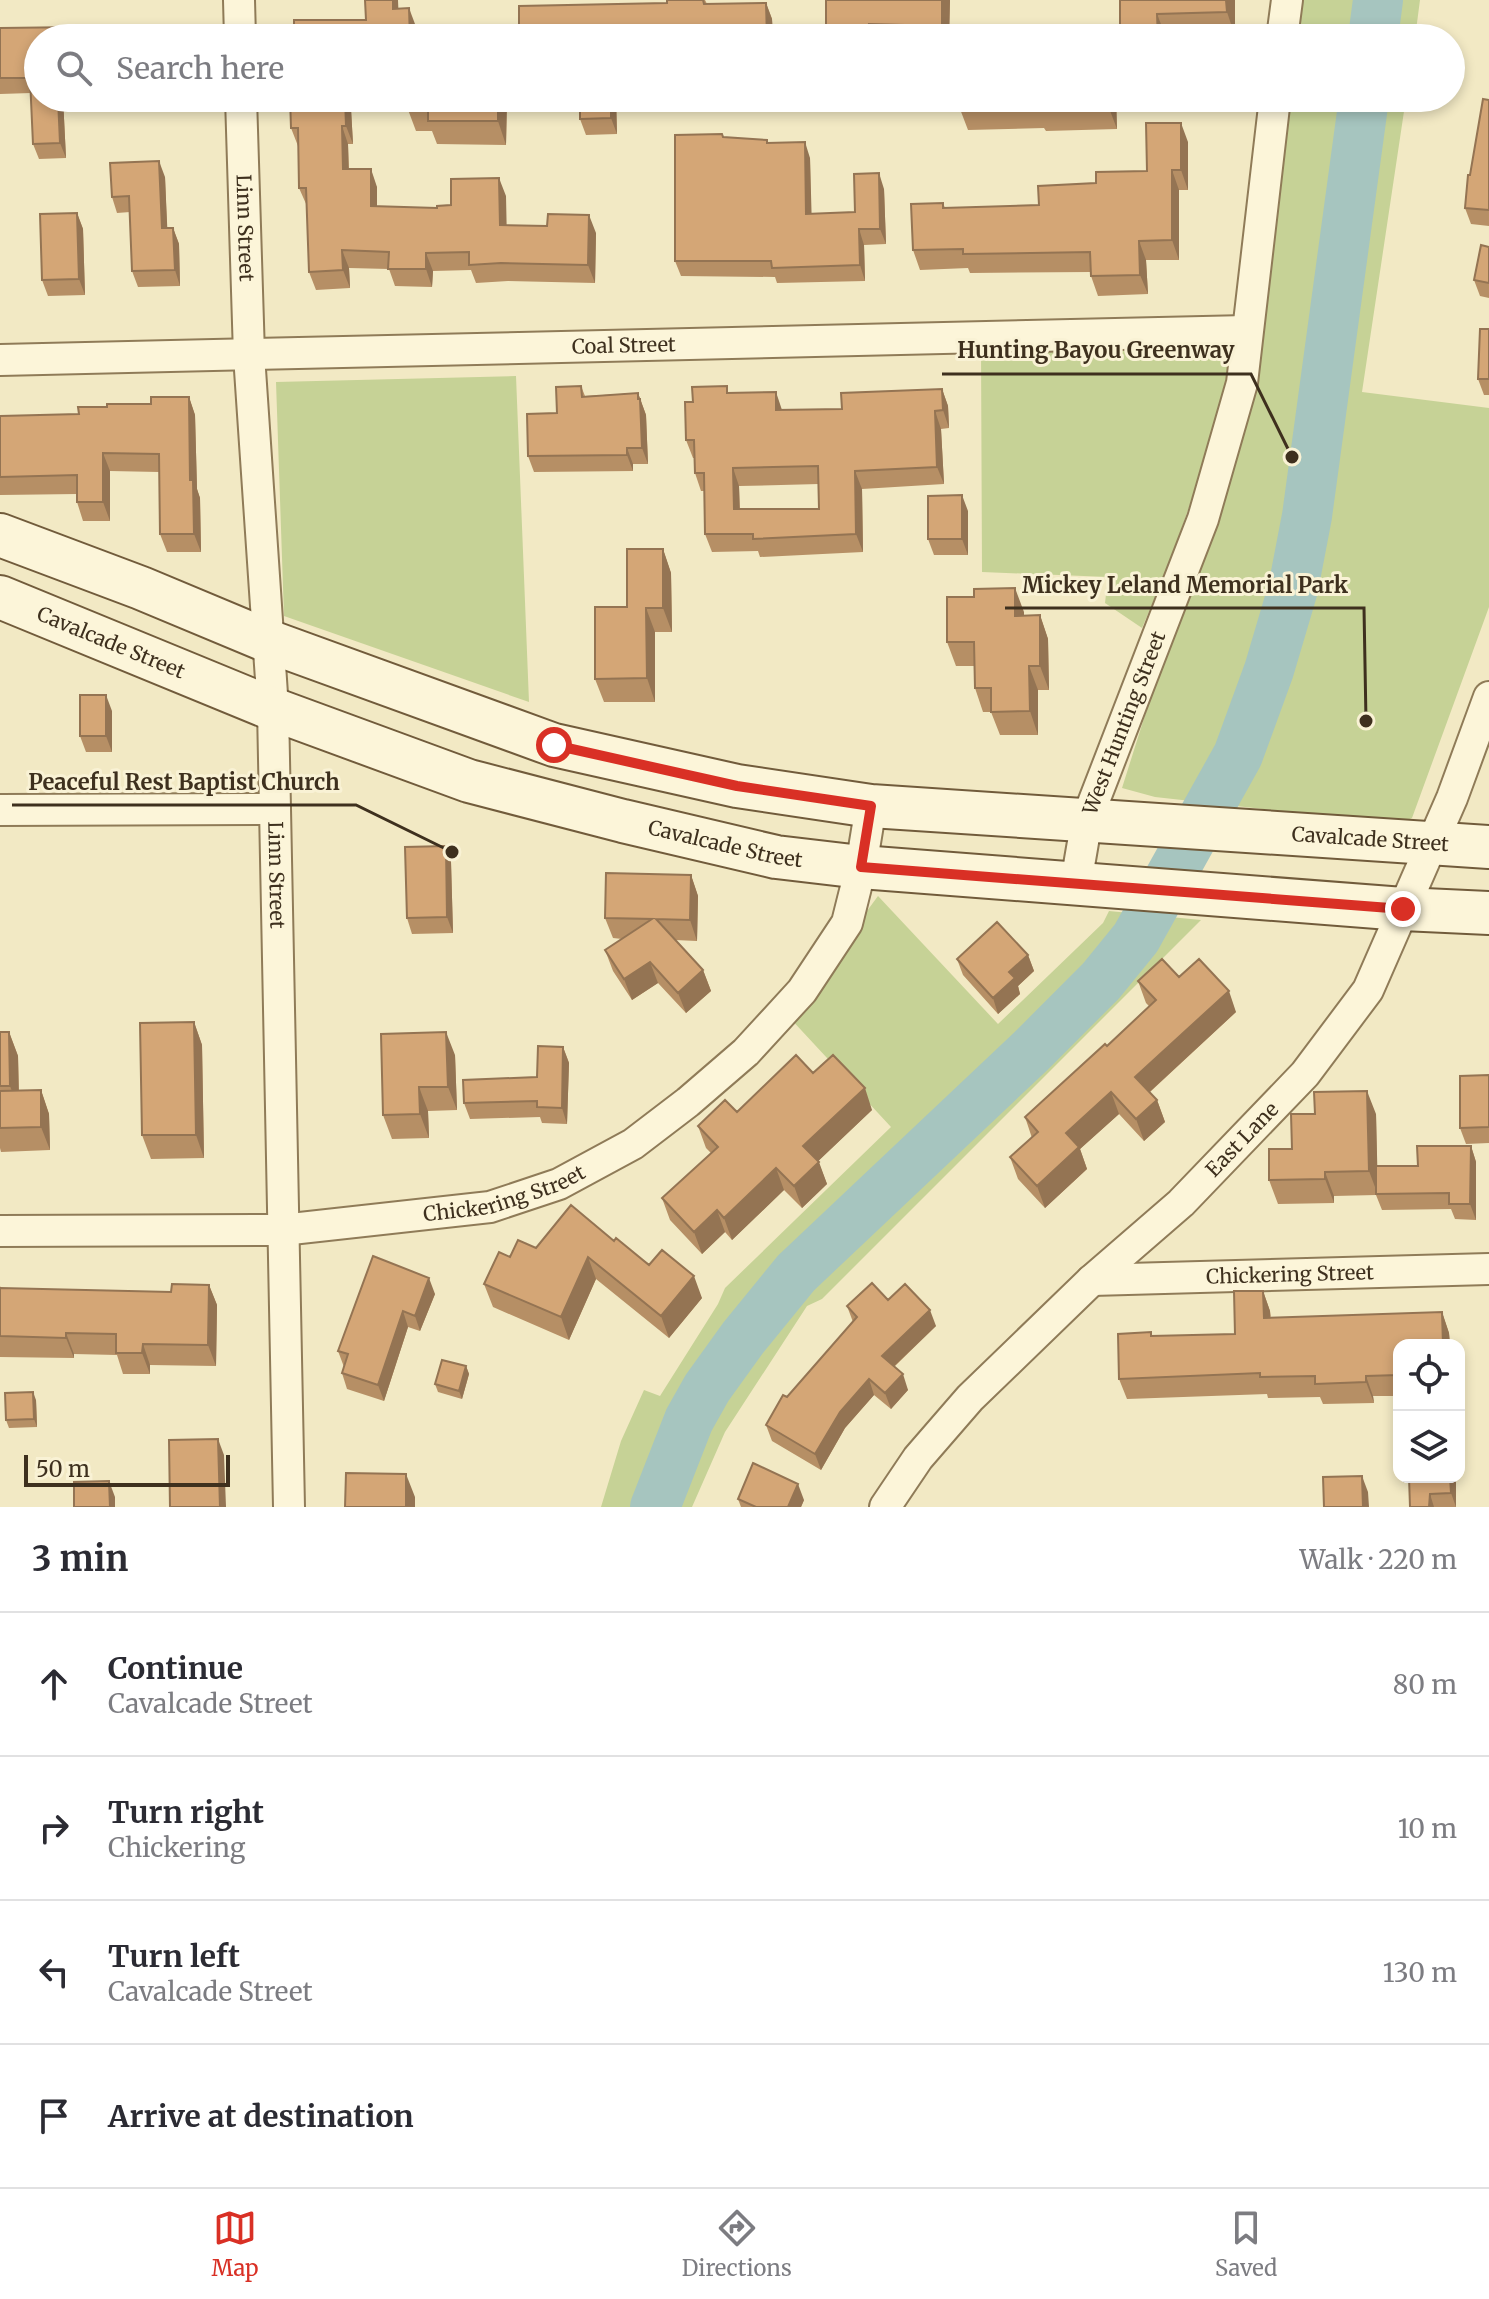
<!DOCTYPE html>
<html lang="en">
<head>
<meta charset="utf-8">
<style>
	:root { --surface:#fff; --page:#f2f2f3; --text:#2b2b33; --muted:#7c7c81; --line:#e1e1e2; --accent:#d93025 }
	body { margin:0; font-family:Merriweather,serif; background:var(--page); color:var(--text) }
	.controls { position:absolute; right:24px; bottom:24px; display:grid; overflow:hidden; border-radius:16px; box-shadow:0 4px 12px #0003 }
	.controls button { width:72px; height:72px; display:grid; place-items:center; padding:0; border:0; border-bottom:2px solid var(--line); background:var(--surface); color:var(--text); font:40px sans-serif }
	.scale { position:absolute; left:24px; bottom:20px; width:206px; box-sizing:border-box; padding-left:8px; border:4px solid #3e301e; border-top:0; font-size:22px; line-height:28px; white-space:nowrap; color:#3e301e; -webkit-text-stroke:6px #f9f2d5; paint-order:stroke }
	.stop { position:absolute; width:24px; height:24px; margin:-18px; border:6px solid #d93025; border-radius:50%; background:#fff }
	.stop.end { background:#d93025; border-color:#fff; box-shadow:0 2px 8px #0008 }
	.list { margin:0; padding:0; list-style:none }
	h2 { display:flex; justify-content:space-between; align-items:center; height:104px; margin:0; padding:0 32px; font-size:34px }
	h2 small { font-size:26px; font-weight:400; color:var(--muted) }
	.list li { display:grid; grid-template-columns:52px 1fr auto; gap:24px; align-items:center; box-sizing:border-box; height:144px; padding:0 32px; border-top:2px solid var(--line) }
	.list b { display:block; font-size:30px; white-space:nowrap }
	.list p { margin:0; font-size:26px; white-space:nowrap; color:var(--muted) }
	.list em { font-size:26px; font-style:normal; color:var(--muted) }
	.icon { flex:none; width:44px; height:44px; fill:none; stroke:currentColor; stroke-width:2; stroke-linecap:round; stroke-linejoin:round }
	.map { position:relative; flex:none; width:1489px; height:1507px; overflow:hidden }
	.search { position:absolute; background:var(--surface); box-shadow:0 4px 12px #0003; left:24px; right:24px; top:24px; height:88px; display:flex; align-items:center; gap:20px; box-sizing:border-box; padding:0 28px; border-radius:44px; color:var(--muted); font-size:30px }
	.sheet { height:680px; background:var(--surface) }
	nav { display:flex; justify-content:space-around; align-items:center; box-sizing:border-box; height:112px; border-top:2px solid var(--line); background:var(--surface); font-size:22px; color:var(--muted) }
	nav a { display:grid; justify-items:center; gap:4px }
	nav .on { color:var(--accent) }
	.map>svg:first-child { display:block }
	.green { fill:#c6d296 }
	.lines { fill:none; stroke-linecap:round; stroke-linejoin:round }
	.river { stroke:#a6c5bf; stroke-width:50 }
	.street-casing { stroke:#8f7b58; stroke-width:34 }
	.secondary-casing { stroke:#715b3b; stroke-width:46 }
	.street { stroke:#fcf5d9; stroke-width:30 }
	.secondary { stroke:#fcf5d9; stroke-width:42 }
	.wall { fill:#b68f65; fill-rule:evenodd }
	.shaded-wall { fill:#947453 }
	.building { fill:#d4a676; stroke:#947453; stroke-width:2; fill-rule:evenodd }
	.route { stroke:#d93025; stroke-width:10 }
	.labels { text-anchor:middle; stroke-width:6; stroke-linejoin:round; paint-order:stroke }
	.street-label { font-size:20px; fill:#3e301e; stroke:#f9f2d5 }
	.leader { fill:none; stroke:#3e301e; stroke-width:3 }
	.callout-dot { fill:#3e301e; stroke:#f9f2d5; stroke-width:3 }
	.callout-label { font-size:22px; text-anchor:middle; font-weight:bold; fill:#3e301e; stroke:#f9f2d5; stroke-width:6; stroke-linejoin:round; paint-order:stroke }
</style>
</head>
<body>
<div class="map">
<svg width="1489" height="1507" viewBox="0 0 1489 1507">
	<rect width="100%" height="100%" fill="#f2e9c4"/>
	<path class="green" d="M1295,0H1420L1415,38H1291Z
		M1285,98H1406L1362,392L1489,408V607L1412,818L1398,824L1155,797L1122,788L1171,633L1219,504Z
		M1208,341C1215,346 1224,349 1226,357C1230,376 1221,400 1216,418C1197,490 1172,559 1142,628L1105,603L1108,577L982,572L981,347Z
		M516,376L529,702L284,616L276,382Z
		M878,896L998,1024L1103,923L1109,911L1201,920L822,1299L807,1306L725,1432L692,1507H601L621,1441L644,1390L660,1396L718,1304L725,1288L891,1127L789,1017Z"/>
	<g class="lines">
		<path class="river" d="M1373,38L1378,0
			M655,1507L689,1420L707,1388L743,1338L796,1273L1030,1052L1101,981L1136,938L1238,755L1269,670L1293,589L1307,516L1364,98"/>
		<defs>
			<g id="street">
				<path d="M239,0L240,38"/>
				<path d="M1282,38L1287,0"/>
				<path id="s1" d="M241,98L249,355L273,709L289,1507"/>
				<path id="s2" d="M0,360L1247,331"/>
				<path d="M0,810L275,809"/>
				<path id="s3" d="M1076,883L1087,819L1203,519L1242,383L1275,98"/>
				<path id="s4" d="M0,1231L282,1230L490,1207L559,1184L633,1144L688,1102L746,1052L802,991L847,923L861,867L871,806"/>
				<path id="s5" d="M1092,1280L1489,1269"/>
				<path id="s6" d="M885,1507L918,1458L970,1398L1092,1280L1181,1203L1305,1074L1368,990L1452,798L1489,697"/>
			</g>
			<g id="secondary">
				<path id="s7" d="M0,535L141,588L268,641L554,745L737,786L871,806L1489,847"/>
				<path id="s8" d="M0,597L273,709L469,781L623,821L776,857L861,867L1403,909L1489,913"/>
			</g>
		</defs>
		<use href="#street" class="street-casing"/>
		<use href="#secondary" class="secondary-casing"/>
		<use href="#street" class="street"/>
		<use href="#secondary" class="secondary"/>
	</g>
	<path class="wall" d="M667,0H705L707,4L766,3L772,19L773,38H522L519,30L667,3Z
		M950,0L949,38H826Z
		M1120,0H1235V36L1166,37Z
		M0,28L38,38V98H63L66,158L39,159L33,144L31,93L0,94Z
		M112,98H166V103L125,104L123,98Z
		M290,98H347L351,109L353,144H348L349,169L377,187V206L437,208L506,196V225L596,233L595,283L508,281L476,283L471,270L433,271L432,287L395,286L389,269L349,268L350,288L316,290L309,272L307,206L299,188L298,146L291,128Z
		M507,98L506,145L437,144L432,131H416L407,107Z
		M616,98L617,134L586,135L580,119Z
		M1116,98L1117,129L1046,131L1044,128L968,130L960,109Z
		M1489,100V226L1471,224L1465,208L1470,175Z
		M722,134L724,137L767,140L768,143L810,158L811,214L855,212L884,189L886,244L864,245L865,281L777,283L775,277L681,276L675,261Z
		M1188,142V190H1179V260H1146L1148,294L1098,296L1091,276V272L970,273L968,268L920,270L913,250L943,203L945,208L1039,205L1096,183L1147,171Z
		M165,177L167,228H173L179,244L180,286L138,287L132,271L130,212L117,213L112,197Z
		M77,213L83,229L85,295L48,296L42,280Z
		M1489,247V298L1480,296L1474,280Z
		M1489,329V395H1484L1478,379Z
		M581,386L585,396L638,393L646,415L648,464H633V471L534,472L528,456L557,413Z
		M942,389L948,406L949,428L941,429L944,484L862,489L863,552L760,557L758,551L712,552L705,534L704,491H701L695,473V458H693L686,440L693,402L730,393L782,410L842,409ZM819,484V509H740L739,486Z
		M189,397L195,415L197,489L200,498L201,552H167L160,534L159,472L110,471V521H83L77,502V494L0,495V416L79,414L107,407L151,404Z
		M968,511V555H934L928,539Z
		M663,549L671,573L672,632H655V702H604L595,679L627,607Z
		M1024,612V616L1040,615L1048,639L1049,690H1038V735H1000L991,712H983L975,688V666H956L947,642Z
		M112,711V752H86L80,736Z
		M446,846L451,862L453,933L412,934L407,918Z
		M691,875L698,896L697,941L675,940L703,970L711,991L686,1013L658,983L632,1000L613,971L605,950L622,939L613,938L605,918Z
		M1028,955L1034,971L1018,986L1020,994L998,1014L963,975L957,959Z
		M1179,977L1236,1012L1150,1092L1157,1100L1165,1122L1144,1141L1119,1114L1080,1149L1087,1169L1045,1208L1018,1179L1010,1157L1032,1138L1025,1117L1107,1046L1149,1006L1146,1003L1138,981Z
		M194,1022L202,1045L204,1158L151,1159L142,1135Z
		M0,1032H9L18,1056L19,1091L41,1090L49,1114L50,1150L1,1152L0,1148Z
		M563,1047L569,1063L567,1124L542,1123L540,1117L470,1119L464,1103L537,1077Z
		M455,1055L457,1110L428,1111L429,1138L392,1139L383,1115Z
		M813,1073L872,1110L818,1161L827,1184L802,1208L784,1190L732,1240L725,1232L702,1254L670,1220L662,1198L711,1153L706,1148L698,1126L737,1112Z
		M1489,1075V1143L1466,1144L1460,1128Z
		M1376,1114L1377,1166H1418L1471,1146L1476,1162V1220L1455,1219L1451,1209L1382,1210L1376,1195L1334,1196V1203L1278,1204L1269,1180L1292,1149Z
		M614,1241L702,1298L669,1338L596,1279L569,1340L493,1307L484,1284L510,1257L536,1248Z
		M373,1256L435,1294L420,1331L408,1327L384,1401L347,1389L342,1373L344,1367L338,1351Z
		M209,1285L217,1305L216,1366L150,1365V1374H123L117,1355L74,1354V1358L0,1357V1286L1,1288L171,1292Z
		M1263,1291L1270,1311L1271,1318L1442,1312L1449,1333L1450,1345H1399V1396H1373L1374,1403L1323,1404L1320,1397L1268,1398L1267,1394L1127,1399L1119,1379L1151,1332L1152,1336L1235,1334Z
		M888,1300L936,1326L894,1367L908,1390L891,1409L874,1395L845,1428L821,1470L772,1441L766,1425L787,1397L853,1322L847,1306Z
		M466,1366L469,1374L462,1399L438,1392L435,1384Z
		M36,1400L37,1427L9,1428L6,1420Z
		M1456,1479V1507H1410Z
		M738,1499L804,1500L801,1507H741Z"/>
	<path class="shaded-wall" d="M393,0H398L399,25L393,9Z
		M942,0H950L949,38H946L942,26Z
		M1226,0H1235V36L1227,12Z
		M766,3L772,19L773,38H767Z
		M409,8L415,24V38H410Z
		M1157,14L1166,37V38H1158Z
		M869,24L874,38H870Z
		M58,98H63L66,158L60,143Z
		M345,98H347L351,109L353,144L346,126Z
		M498,98H507L506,145L498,121Z
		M611,98H616L617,134L611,118Z
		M1109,98H1116L1117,129L1109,108Z
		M1181,123L1188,142V190L1181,170Z
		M342,126L348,144L349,187L343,169Z
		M805,142L810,158L812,229L806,214Z
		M159,161L165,177L168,244L162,228Z
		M371,169L377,187V224L371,206Z
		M1172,170L1179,190V260L1172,240Z
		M879,173L884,189L886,244L880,229Z
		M499,178L506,196L507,243L500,225Z
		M77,213L83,229L85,295L79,279Z
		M589,215L596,233L595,283L588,265Z
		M173,228L179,244L180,286L175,270Z
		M859,229L864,245L865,281L860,265Z
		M1139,241L1146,260L1148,294L1140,275Z
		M342,250L349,268L350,288L343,270Z
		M426,253L433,271L432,287L426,269Z
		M942,389L948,406L949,428L943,410Z
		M776,392L782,410H776Z
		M638,393L646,415L648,464L642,448Z
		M189,397L195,415L197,489L200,498L201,552L194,534L190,480Z
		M935,411L941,429L944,484L937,467Z
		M627,448L633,464V471L627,455Z
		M103,453L110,471V521L103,502Z
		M733,468L739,486L740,526L734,509Z
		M855,471L862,489L863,552L856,534Z
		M962,495L968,511V555L962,539Z
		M663,549L671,573L672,632L663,608Z
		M1015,588L1024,612V639L1015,616Z
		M646,608L655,632V702L647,678Z
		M1040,615L1048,639L1049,690L1040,666Z
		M1029,666L1038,690V735L1030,711Z
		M106,695L112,711V752L106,736Z
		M446,846L451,862L453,933L447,917Z
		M691,875L698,896L697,941L690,920Z
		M1028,955L1034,971L1018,986L1020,994L998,1014L993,998L1009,972Z
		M650,962L658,983L632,1000L624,979Z
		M703,970L711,991L686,1013L678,993Z
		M1229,991L1236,1012L1143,1098L1135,1077Z
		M194,1022L202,1045L204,1158L196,1135Z
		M9,1032L18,1056L19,1110L10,1086Z
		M446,1032L455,1055L457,1110L448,1087Z
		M563,1047L569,1063L567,1124L562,1108Z
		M419,1087L428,1111L429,1138L420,1114Z
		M865,1088L872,1110L811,1168L803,1146Z
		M41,1090L49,1114L50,1150L41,1127Z
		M1367,1091L1376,1114L1378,1195L1369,1171Z
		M1111,1092L1119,1114L1080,1149L1087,1169L1045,1208L1037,1186L1066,1133Z
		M1157,1100L1165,1122L1144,1141L1136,1119Z
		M1471,1146L1476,1162V1220L1470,1204Z
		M819,1162L827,1184L802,1208L794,1186Z
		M776,1168L784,1190L732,1240L724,1218Z
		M1325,1172L1334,1196V1203L1325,1179Z
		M717,1210L725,1232L702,1254L694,1232Z
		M588,1257L596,1279L569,1340L561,1317Z
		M694,1276L702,1298L669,1338L661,1316Z
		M429,1278L435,1294L420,1331L415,1316Z
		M209,1285L217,1305L216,1366L208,1345Z
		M1263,1291L1270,1311L1271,1338L1264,1318Z
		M930,1310L936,1326L888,1372L882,1356Z
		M403,1311L408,1327L384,1401L378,1385Z
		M1442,1312L1449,1333L1450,1345H1443Z
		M66,1333L74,1354V1358L66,1338Z
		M143,1344L150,1365V1374L142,1353Z
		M466,1366L469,1374L462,1399L459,1391Z
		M903,1374L908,1390L891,1409L885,1393Z
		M1366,1376L1373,1396L1374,1403L1366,1382Z
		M869,1379L874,1395L845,1428L821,1470L815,1454L840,1412Z
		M33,1392L36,1400L37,1427L34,1419Z
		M218,1439L224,1455L226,1507H220Z
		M406,1474L415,1497V1507H406Z
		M1362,1476L1368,1492L1369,1507H1363Z
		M1450,1477H1455L1456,1479V1507L1451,1493Z
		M109,1481L115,1497V1507H110Z
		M798,1484L804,1500L801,1507H788Z
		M1430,1494L1434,1507H1429Z"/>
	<path class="building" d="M365,0H393V9L409,8L410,38H294V20H366Z
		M667,0H703L704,4L766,3L767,38H668V36L551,38V29L519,30V6L667,3Z
		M826,0H942V26L869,24L870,38H826Z
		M1120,0H1226L1227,12L1157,14L1158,38H1120Z
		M159,26V38H38V98H58L60,143L33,144L30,78H0V28Z
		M290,98H345L346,126H342L343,169H371V206L437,208V206L451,205V179L499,178L500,225L547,226L548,214L589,215L588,265L501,263L469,265V252L426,253V269H388L389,252L342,250L343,270L309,272L306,188H299L298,128H291Z
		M407,98H498V121H428V108L407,107Z
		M580,98H611V118L580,119Z
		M960,98H1109V108L1038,111V107L960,109Z
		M1483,99L1489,100V210L1465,208L1468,175H1470Z
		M1146,123H1181V170H1172V240L1139,241L1140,275L1091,276L1090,252L963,254V249L913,250L911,204L943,203V208L1039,205L1038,186L1096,183V172L1147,171Z
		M722,134L723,137L767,140V143L805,142L806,214L855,212L854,174L879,173L880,229H859L860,265L772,268L771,261H675V135Z
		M159,161L162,228H173L175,270L132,271L129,196L112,197L110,163Z
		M77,213L79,279L42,280L40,214Z
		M1481,245L1489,247V283L1474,280Z
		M1480,329H1489V379H1478Z
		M581,386L582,397L638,393V399H640L642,448H627V455L528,456L527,414L557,413L556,387Z
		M727,386V393L776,392V410L842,409L841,393L942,389L943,410L935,411L937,467L855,471L856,534L753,539V534H705L704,473H695L694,440H686L685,402H693L692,387ZM818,466L819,509H734L733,468Z
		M151,397H189L190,480H193L194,534H160L159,454L103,453V502H77V475L0,477V416L79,414L78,407H107V404H151Z
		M962,495V539H928V496Z
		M627,549H663V608H646L647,678L595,679V607H627Z
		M1015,588V616L1040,615V666H1029L1030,711L991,712V688H975L974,642H947V597H974V589Z
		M80,695H106V736H80Z
		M446,846L447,917L407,918L405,847Z
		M606,873L691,875L690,920L656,919L703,970L678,993L650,962L624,979L605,950L652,919L605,918Z
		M997,922L1028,955L1009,972L1015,978L993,998L957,959Z
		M1162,959L1179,977L1199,959L1229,991L1135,1077L1157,1100L1136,1119L1111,1092L1066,1133L1079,1147L1037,1186L1010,1157L1038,1132L1025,1117L1105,1044L1107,1046L1156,1000L1138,981Z
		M194,1022L196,1135H142L140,1023Z
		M0,1032H9L10,1086H0Z
		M446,1032L448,1087H419L420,1114L383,1115L381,1034Z
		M538,1046L563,1047L562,1108L537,1107V1101L464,1103L463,1080L537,1077Z
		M796,1055L813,1073L833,1055L865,1088L803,1146L819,1162L794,1186L776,1168L724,1218L717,1210L694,1232L662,1198L718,1147L698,1126L725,1100L737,1112Z
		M1489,1075V1127L1460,1128V1076Z
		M41,1090V1127L0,1128V1091Z
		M1367,1091L1369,1171L1325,1172V1179L1269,1180V1149H1292L1291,1114H1315L1314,1092Z
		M1417,1146H1471L1470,1204H1449V1193L1376,1194V1166H1418Z
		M571,1205L614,1241L616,1238L649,1265L662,1250L694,1276L661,1316L588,1257L561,1317L484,1284L499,1252L510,1257L518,1240L536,1248Z
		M373,1256L429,1278L415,1316L403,1311L378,1385L342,1373L348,1354L338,1351Z
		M872,1283L888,1300L905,1284L930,1310L882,1356L903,1374L885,1393L869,1379L840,1412L815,1454L766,1425L783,1395L787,1397L857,1317L847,1306Z
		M172,1284L209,1285L208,1345L143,1344L142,1353H116V1334L66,1333V1338L0,1336V1288L171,1292Z
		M1234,1291H1263L1264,1318L1442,1312L1443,1345H1399V1375L1366,1376V1382L1315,1384V1376L1260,1377V1373L1119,1379L1118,1334L1151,1332V1336L1235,1334Z
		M442,1360L466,1366L459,1391L435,1384Z
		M33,1392L34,1419L6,1420L5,1393Z
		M218,1439L220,1507H170L169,1440Z
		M753,1463L798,1484L788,1507H756L738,1499Z
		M346,1473L406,1474V1507H345Z
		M1362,1476L1363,1507H1324L1323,1477Z
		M1409,1477H1450L1451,1493L1430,1494L1429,1507H1410Z
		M109,1481L110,1507H74V1482Z"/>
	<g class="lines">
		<path class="route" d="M554,745L737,786L871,806L861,867L1403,909"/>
	</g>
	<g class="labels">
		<g class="street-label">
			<text dy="7" stroke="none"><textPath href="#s1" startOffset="130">Linn Street</textPath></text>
			<text dy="7" stroke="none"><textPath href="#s2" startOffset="624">Coal Street</textPath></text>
			<text dy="7" stroke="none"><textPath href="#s8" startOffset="120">Cavalcade Street</textPath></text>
			<text dy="7" stroke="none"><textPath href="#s3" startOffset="168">West Hunting Street</textPath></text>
			<text dy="7" stroke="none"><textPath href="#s7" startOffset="1416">Cavalcade Street</textPath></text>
			<text dy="7" stroke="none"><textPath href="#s8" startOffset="768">Cavalcade Street</textPath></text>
			<text dy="7" stroke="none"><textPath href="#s1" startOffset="778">Linn Street</textPath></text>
			<text dy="7" stroke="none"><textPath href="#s6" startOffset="514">East Lane</textPath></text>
			<text dy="7" stroke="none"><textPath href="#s4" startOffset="508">Chickering Street</textPath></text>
			<text dy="7" stroke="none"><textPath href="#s5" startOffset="198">Chickering Street</textPath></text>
		</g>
	</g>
	<path class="leader" d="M1292 457L1251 374H942M1366 721L1364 608H1005M452 852L356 805H12"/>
	<g class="callout-dot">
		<circle cx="1292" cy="457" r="8"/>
		<circle cx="1366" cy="721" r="8"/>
		<circle cx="452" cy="852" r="8"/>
	</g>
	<g class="callout-label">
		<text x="1096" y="358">Hunting Bayou Greenway</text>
		<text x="1185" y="593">Mickey Leland Memorial Park</text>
		<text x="184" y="790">Peaceful Rest Baptist Church</text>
	</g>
</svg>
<div class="controls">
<button><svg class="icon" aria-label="locate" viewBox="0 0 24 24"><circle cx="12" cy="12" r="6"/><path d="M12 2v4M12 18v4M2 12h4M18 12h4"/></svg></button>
<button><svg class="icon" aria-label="layers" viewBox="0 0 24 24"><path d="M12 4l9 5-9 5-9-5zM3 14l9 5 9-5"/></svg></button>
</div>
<div class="scale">50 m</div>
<div class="stop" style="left:554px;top:745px"></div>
<div class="stop end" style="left:1403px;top:909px"></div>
<div class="search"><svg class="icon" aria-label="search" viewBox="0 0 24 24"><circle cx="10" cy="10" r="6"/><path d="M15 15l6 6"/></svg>Search here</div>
</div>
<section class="sheet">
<h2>3 min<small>Walk · 220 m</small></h2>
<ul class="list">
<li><svg class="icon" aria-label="ahead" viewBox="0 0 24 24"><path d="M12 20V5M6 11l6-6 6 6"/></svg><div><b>Continue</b><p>Cavalcade Street</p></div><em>80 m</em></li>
<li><svg class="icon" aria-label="right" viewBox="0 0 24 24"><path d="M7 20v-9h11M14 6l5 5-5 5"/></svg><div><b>Turn right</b><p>Chickering</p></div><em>10 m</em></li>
<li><svg class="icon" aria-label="left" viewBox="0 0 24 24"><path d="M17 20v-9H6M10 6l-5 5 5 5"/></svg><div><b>Turn left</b><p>Cavalcade Street</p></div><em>130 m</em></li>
<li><svg class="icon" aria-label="arrive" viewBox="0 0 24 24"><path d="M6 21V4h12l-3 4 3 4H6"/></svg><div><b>Arrive at destination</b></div></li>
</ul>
</section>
<nav>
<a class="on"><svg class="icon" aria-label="map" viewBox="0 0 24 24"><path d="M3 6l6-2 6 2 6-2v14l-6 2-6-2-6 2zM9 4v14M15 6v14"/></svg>Map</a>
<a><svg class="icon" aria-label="directions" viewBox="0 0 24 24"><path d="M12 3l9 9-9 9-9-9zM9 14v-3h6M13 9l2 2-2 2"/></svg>Directions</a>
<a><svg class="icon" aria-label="saved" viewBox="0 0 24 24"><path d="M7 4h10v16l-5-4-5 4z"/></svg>Saved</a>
</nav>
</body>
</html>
